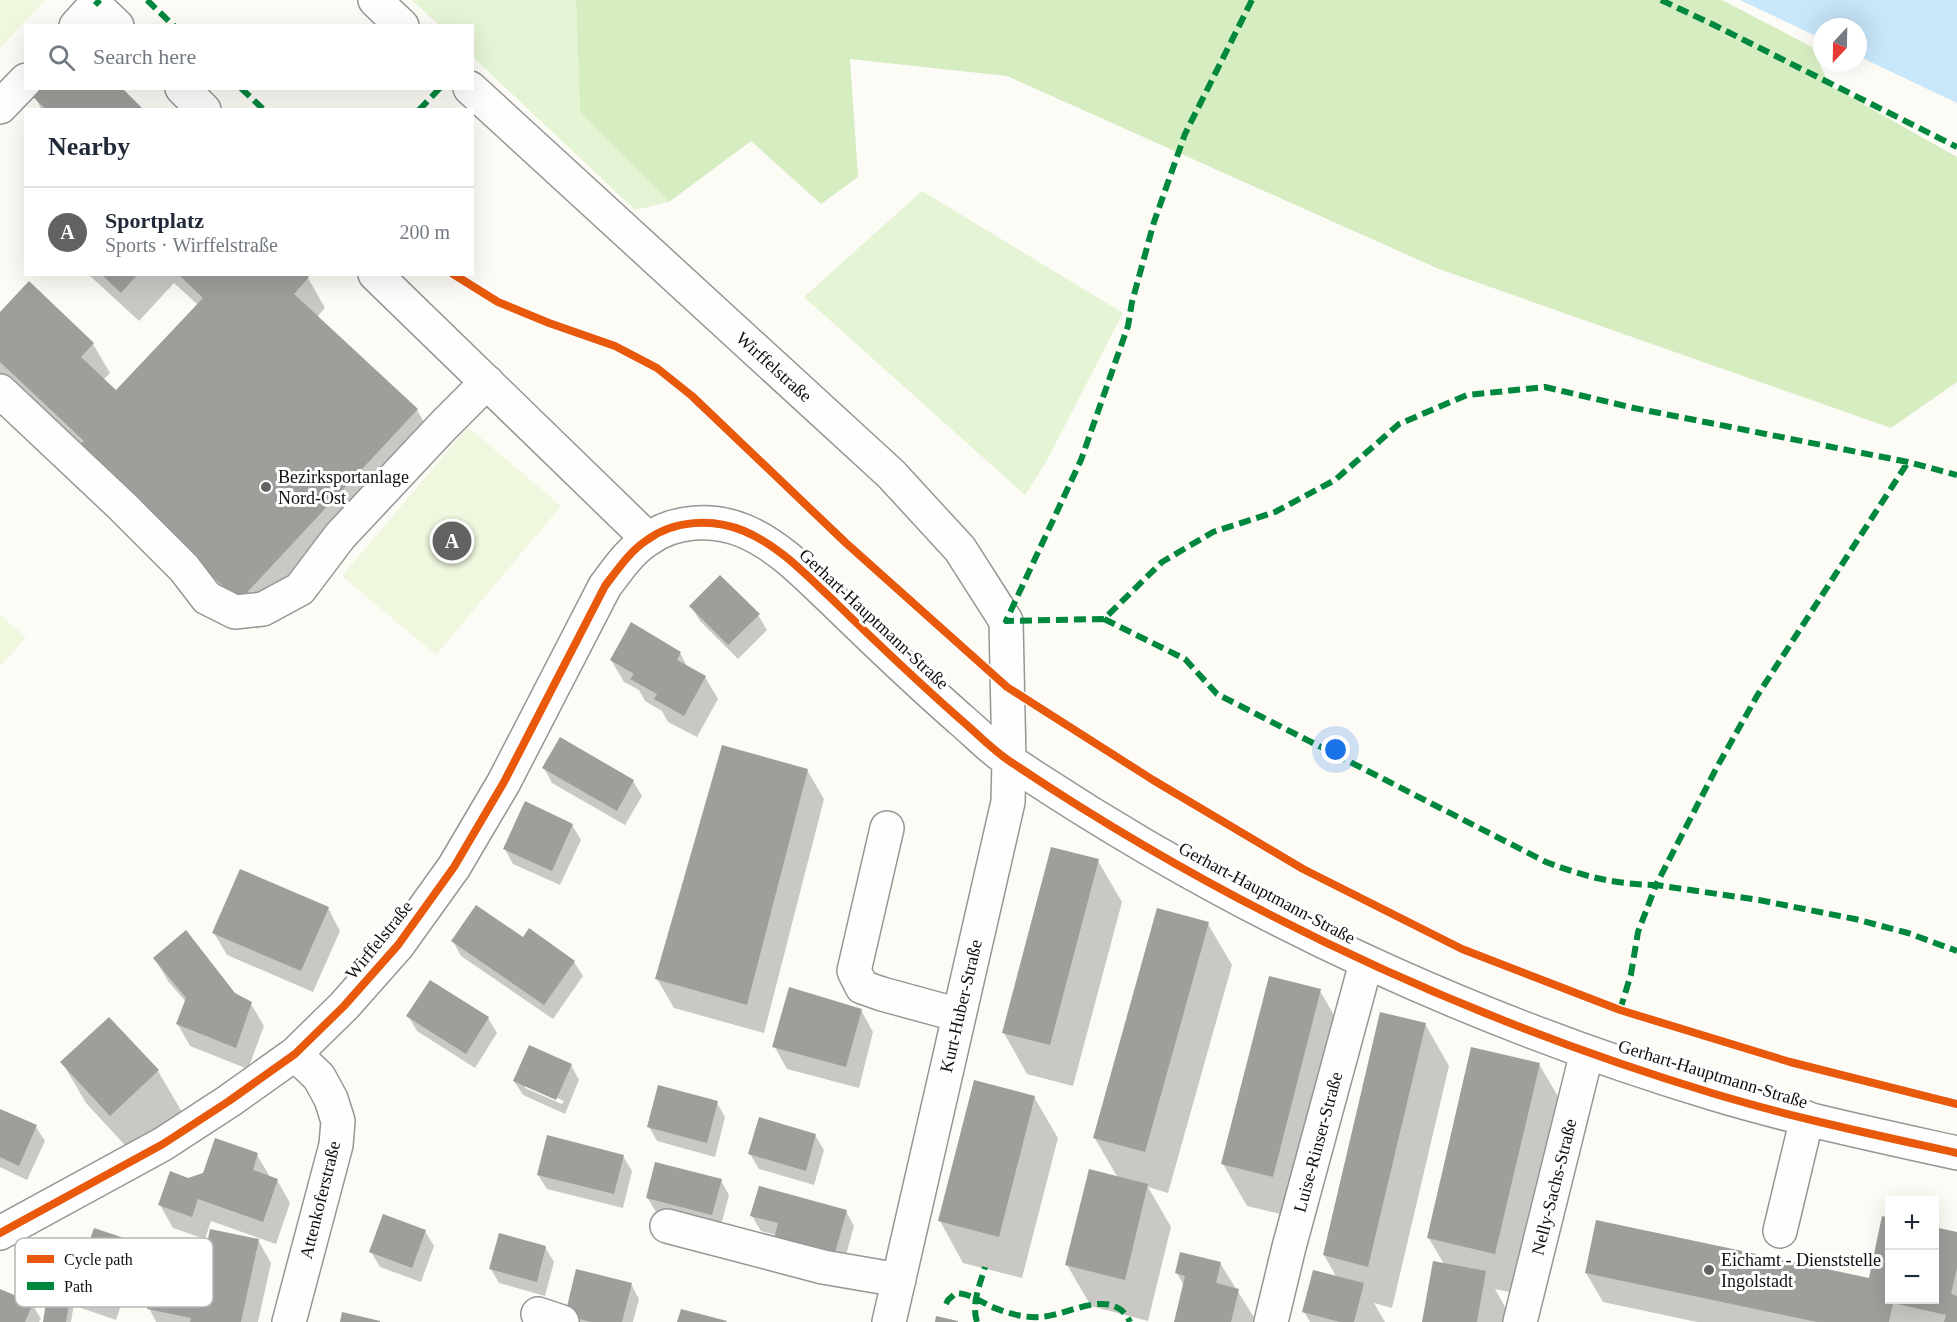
<!DOCTYPE html>
<html lang="en">
<head>
<meta charset="utf-8">
<style>
	:root { --surface:#fff; --page:#f6f6f7; --text:#1f2937; --muted:#747a83; --line:#e0e1e3; --accent:#636260 }
	body { margin:0; font-family:"Times New Roman",serif; background:var(--page); color:var(--text) }
	.controls { position:absolute; right:18px; bottom:18px; display:grid; overflow:hidden; border-radius:0px; box-shadow:0 6px 24px #0002 }
	.controls button { width:54px; height:54px; display:grid; place-items:center; padding:0; border:0; border-bottom:2px solid var(--line); background:var(--surface); color:var(--text); font:30px sans-serif }
	.compass { position:absolute; left:1813px; top:18px; width:54px; height:54px; border-radius:50%; background:var(--surface); box-shadow:0 6px 24px #0002; rotate:202deg }
	.you { position:absolute; left:1336px; top:750px; width:21px; height:21px; margin:-15px; border:4px solid #fff; border-radius:50%; background:#1a73e8; box-shadow:0 0 0 9px #1a73e833 }
	.badge { display:grid; place-items:center; width:39px; height:39px; border-radius:50%; background:var(--accent); color:#fff; font-size:20px; font-weight:700 }
	.pin { position:absolute; translate:-50% -50%; border:3px solid #fff; box-shadow:0 2px 6px #0006 }
	.list { margin:0; padding:0; list-style:none }
	h2 { display:flex; justify-content:space-between; align-items:center; height:78px; margin:0; padding:0 24px; font-size:26px }
	h2 small { font-size:20px; font-weight:400; color:var(--muted) }
	.list li { display:grid; grid-template-columns:39px 1fr auto; gap:18px; align-items:center; box-sizing:border-box; height:90px; padding:0 24px; border-top:2px solid var(--line) }
	.list b { display:block; font-size:22px; white-space:nowrap }
	.list p { margin:0; font-size:20px; white-space:nowrap; color:var(--muted) }
	.list em { font-size:20px; font-style:normal; color:var(--muted) }
	.icon { flex:none; width:33px; height:33px; fill:none; stroke:currentColor; stroke-width:2; stroke-linecap:round; stroke-linejoin:round }
	.map { position:relative; flex:none; width:1957px; height:1322px; overflow:hidden }
	.search { position:absolute; background:var(--surface); box-shadow:0 6px 24px #0002; left:24px; top:24px; width:450px; height:66px; display:flex; align-items:center; gap:15px; box-sizing:border-box; padding:0 21px; border-radius:0px; color:var(--muted); font-size:22px }
	.panel { position:absolute; background:var(--surface); box-shadow:0 6px 24px #0002; left:24px; top:108px; width:450px; height:168px; border-radius:0px }
	.map>svg:first-child { display:block }
	.green { fill:#e5f4d4 }
	.forest { fill:#d6ecc1 }
	.pitch { fill:#eff7de }
	.water { fill:#c9e7fa }
	.shadow { fill:#0003; fill-rule:evenodd }
	.building { fill:#a09e9b }
	.lines { fill:none; stroke-linecap:round; stroke-linejoin:round }
	.minor-casing { stroke:#969694; stroke-width:36 }
	.minor { stroke:#fffefe; stroke-width:33 }
	.quiet { stroke:#00873e; stroke-width:6; stroke-dasharray:12 6; stroke-linecap:butt }
	.cycleway-casing { stroke:#fff; stroke-width:11 }
	.cycleway { stroke:#e8590c; stroke-width:8 }
	.poi-dot { fill:#636260; stroke:#fff; stroke-width:2 }
	.labels { text-anchor:middle; stroke-width:6; stroke-linejoin:round; paint-order:stroke }
	.street-label { font-size:18px; fill:#101010; stroke:#fff }
	.poi-label { font-size:18px; fill:#101010; stroke:#fff; text-anchor:start }
	.key { fill:#fff; stroke:#b7b7b7; stroke-width:1.5 }
	.key-label { font-size:16px; fill:#101010 }
</style>
</head>
<body>
<div class="map">
<svg width="1957" height="1322" viewBox="0 0 1957 1322">
	<rect width="100%" height="100%" fill="#fcfbf6"/>
	<path class="green" d="M412,0H576L580,112L669,202L635,210L473,57L472,26L439,25Z
		M922,191L1123,313L1046,462L1025,495L804,297Z"/>
	<path class="forest" d="M576,0H1722L1812,47L1829,85L1957,157V382L1891,428L1439,269L1007,76L850,59L858,177L821,204L751,141L669,202L580,112Z"/>
	<path class="pitch" d="M0,0H45L0,48Z
		M468,427L561,506L436,655L342,576Z
		M0,614L26,638L0,666Z"/>
	<path class="water" d="M1740,0H1957V103L1858,56V27H1822V39Z"/>
	<path class="shadow" d="M35,97L142,110H42Z
		M88,274H304L308,278L325,308L317,317L417,410L434,439L257,629L95,478L79,448L0,374V314L93,344L110,373L103,380L116,392L198,305L174,283L139,321Z
		M691,606L758,615L767,630L738,659L700,621Z
		M680,653L688,668L705,677L718,699L697,737L668,722L662,711L645,701L639,690L624,682L611,660Z
		M544,768L633,781L642,796L625,825L552,783Z
		M807,770L824,799L764,1033L674,1008L657,979Z
		M572,825L581,840L560,885L513,864L505,849Z
		M1098,861L1122,902L1073,1086L1027,1074L1004,1033Z
		M328,908L340,931L313,992L227,955L214,933Z
		M1208,924L1232,965L1168,1193L1148,1187L1171,1227L1148,1321L1091,1306L1067,1265L1118,1178L1094,1137Z
		M523,939L574,962L583,976L553,1019L461,956L453,941Z
		M155,959L234,994L251,1004L264,1026L248,1069L190,1046L177,1023L186,1002L168,981Z
		M430,982L488,1018L497,1033L475,1068L417,1031L408,1016Z
		M1320,991L1344,1032L1297,1218L1247,1206L1223,1164Z
		M861,1010L873,1032L859,1088L787,1069L774,1046Z
		M109,1019L158,1071L182,1112L135,1156L86,1103L62,1062Z
		M1425,1024L1449,1066L1392,1308L1374,1303L1385,1322H1310L1304,1312L1337,1278L1324,1255Z
		M1539,1064L1563,1105L1519,1294L1495,1289L1509,1314L1507,1322H1423L1444,1264L1428,1237Z
		M571,1065L579,1080L565,1114L523,1095L514,1081ZM525,1084L564,1101L562,1104L525,1088Z
		M1034,1097L1058,1138L1022,1278L963,1263L940,1221Z
		M717,1103L725,1117L715,1157L657,1141L649,1127Z
		M0,1110L36,1127L45,1141L27,1180L0,1167Z
		M815,1135L824,1150L814,1185L759,1169L750,1154Z
		M257,1155L270,1177L277,1180L290,1203L276,1244L211,1221L205,1239L173,1228L160,1205L188,1179Z
		M623,1156L632,1171L623,1208L547,1189L538,1175Z
		M721,1181L729,1195L720,1229L656,1212L647,1197Z
		M846,1211L854,1226L842,1270L776,1235L761,1231L752,1216Z
		M95,1230L129,1242L138,1256L116,1320L81,1308L75,1297L71,1322H44L49,1291L72,1295Z
		M425,1231L434,1246L421,1282L380,1267L371,1252Z
		M1957,1234V1322H1697L1603,1302L1586,1273L1890,1300H1934Z
		M258,1240L271,1263L258,1322H156L149,1308L201,1280Z
		M545,1247L554,1262L545,1296L499,1283L491,1269Z
		M1220,1263L1257,1322H1176L1184,1286L1177,1273Z
		M631,1284L639,1299L633,1322H570Z
		M0,1291L32,1304L41,1319L39,1322H0Z"/>
	<path class="building" d="M40,88H122L144,110H47L33,97Z
		M101,274H138L121,293Z
		M178,274H306L309,277L294,294L418,409L239,601L76,448L84,441L0,362V312L29,281L94,343L81,357L116,390L203,298Z
		M720,575L760,614L728,645L689,606Z
		M631,622L681,652L677,660L706,676L684,716L654,699L657,694L630,679L634,674L610,660Z
		M560,737L634,780L617,811L542,768Z
		M722,745L808,769L747,1005L655,979Z
		M525,801L573,824L552,871L503,849Z
		M1051,847L1099,859L1050,1045L1002,1033Z
		M240,869L329,907L301,971L212,933Z
		M476,905L523,937L529,928L575,961L544,1005L451,941Z
		M1157,908L1209,922L1145,1152L1093,1138Z
		M186,930L235,993L252,1002L236,1048L176,1024L186,998L153,958Z
		M1269,976L1321,989L1273,1177L1221,1164Z
		M430,980L489,1017L466,1054L406,1016Z
		M789,987L862,1009L846,1067L772,1047Z
		M1380,1012L1426,1023L1368,1267L1323,1255Z
		M109,1017L159,1070L110,1116L60,1062Z
		M529,1045L572,1064L556,1100L513,1081Z
		M1471,1047L1540,1063L1495,1254L1427,1238Z
		M974,1080L1035,1096L999,1237L938,1221Z
		M658,1085L718,1101L707,1143L647,1127Z
		M0,1109L37,1125L19,1166L0,1157Z
		M759,1117L816,1134L806,1171L748,1154Z
		M547,1135L624,1155L614,1194L537,1175Z
		M215,1138L258,1153L253,1170L278,1179L263,1222L198,1199L192,1217L158,1205L170,1171L188,1178L203,1173Z
		M655,1162L722,1179L712,1215L646,1198Z
		M1089,1169L1148,1184L1125,1280L1065,1265Z
		M759,1186L847,1210L834,1256L774,1239L778,1223L750,1216Z
		M383,1214L426,1230L412,1268L369,1252Z
		M1882,1216L1890,1218V1300H1934V1227L1957,1232V1268L1951,1294L1957,1296V1322H1944L1946,1315L1893,1303L1889,1322H1817L1585,1273L1596,1220L1869,1278Z
		M94,1228L130,1240L107,1306L71,1293Z
		M210,1229L259,1239L241,1322H190L191,1318L147,1309L158,1267L200,1278Z
		M499,1233L546,1246L537,1282L489,1269Z
		M1180,1252L1221,1262L1216,1283L1239,1289L1231,1322H1174L1185,1276L1175,1273Z
		M1433,1261L1486,1271L1477,1322H1422Z
		M576,1269L632,1283L622,1322H591L565,1315Z
		M1313,1270L1364,1283L1354,1322H1340L1302,1312Z
		M0,1289L33,1303L25,1322H0Z
		M48,1289L71,1293L66,1322H43Z
		M681,1309L727,1321L726,1322H677Z
		M342,1312L380,1321V1322H340Z
		M936,1316L958,1321V1322H935Z"/>
	<g class="lines">
		<defs>
			<path id="minor" d="M375,0L402,26
				M76,26L95,5L117,26
				M182,88L204,110
				M470,88L891,474L960,549L1006,621L1009,762L1008,802L889,1322
				M0,107L26,80
				M375,274L648,539
				M0,391L122,506L184,568L207,598L235,612L263,609L300,589L340,536L444,425L487,382
				M887,828L854,971L862,987L882,994L959,1015
				M667,1226L823,1267L899,1280
				M1780,1231L1807,1118
				M0,1233L163,1144L229,1101L295,1054L344,1006L398,945L454,867L504,782L605,586C618,569 630,551 647,540C674,520 713,518 744,531C780,546 807,576 835,602C876,642 917,681 960,719C978,734 994,752 1014,764C1229,908 1467,1019 1715,1094C1795,1118 1876,1135 1957,1153
				M538,1314L562,1322
				M289,1322L336,1145L338,1121L331,1099L319,1077L295,1054
				M1271,1322L1289,1247L1366,963
				M1520,1322L1587,1052"/>
		</defs>
		<use href="#minor" class="minor-casing"/>
		<use href="#minor" class="minor"/>
		<path class="quiet" d="M147,0L174,26
			M1252,0L1185,134L1154,222L1132,302L1128,326L1081,460L1006,621L1104,619L1162,562L1213,532L1275,512L1335,480L1399,424L1467,395L1545,387L1634,408L1908,462L1957,475
			M1661,0L1714,25L1957,147
			M95,5L100,0
			M241,88L264,110
			M419,110L440,88
			M1104,619L1185,659L1217,694L1546,862C1586,877 1613,884 1656,885L1717,767L1757,696L1908,462
			M1620,1010L1631,974L1638,932L1656,885L1759,900L1855,919L1908,933L1957,951
			M946,1304L948,1300L956,1293C970,1294 978,1300 990,1306C1006,1313 1023,1318 1040,1317C1068,1316 1113,1285 1130,1322
			M977,1322C971,1303 980,1285 985,1267"/>
		<defs>
			<path id="cycleway" d="M453,274L498,302L549,323L615,346L657,368L692,396L846,543L1007,687L1153,780L1303,869L1462,949L1620,1010L1790,1062L1957,1104
				M0,1233L163,1144L229,1101L295,1054L344,1006L398,945L454,867L504,782L605,586C618,569 630,551 647,540C674,520 713,518 744,531C780,546 807,576 835,602C876,642 917,681 960,719C978,734 994,752 1014,764C1229,908 1467,1019 1715,1094C1795,1118 1876,1135 1957,1153"/>
		</defs>
		<use href="#cycleway" class="cycleway-casing"/>
		<use href="#cycleway" class="cycleway"/>
	</g>
	<g class="poi-dot">
		<circle cx="266" cy="487" r="6"/>
		<circle cx="1709" cy="1270" r="6"/>
	</g>
	<g class="labels">
		<g class="street-label">
			<text transform="translate(774 367) rotate(42)" y="6">Wirffelstraße</text>
			<text transform="translate(874 619) rotate(43)" y="6">Gerhart-Hauptmann-Straße</text>
			<text transform="translate(1267 893) rotate(28)" y="6">Gerhart-Hauptmann-Straße</text>
			<text transform="translate(379 940) rotate(-51)" y="6">Wirffelstraße</text>
			<text transform="translate(961 1006) rotate(-77)" y="6">Kurt-Huber-Straße</text>
			<text transform="translate(1713 1074) rotate(17)" y="6">Gerhart-Hauptmann-Straße</text>
			<text transform="translate(1318 1142) rotate(-75)" y="6">Luise-Rinser-Straße</text>
			<text transform="translate(1554 1187) rotate(-76)" y="6">Nelly-Sachs-Straße</text>
			<text transform="translate(320 1200) rotate(-76)" y="6">Attenkoferstraße</text>
		</g>
		<g class="poi-label">
			<text x="278" y="483">Bezirksportanlage<tspan x="278" dy="21">Nord-Ost</tspan></text>
			<text x="1721" y="1266">Eichamt - Dienststelle<tspan x="1721" dy="21">Ingolstadt</tspan></text>
		</g>
	</g>
	<rect x="15" y="1238" width="198" height="69" rx="9" class="key"/>
	<rect x="27" y="1255" width="27" height="8" fill="#e8590c"/>
	<rect x="27" y="1282" width="27" height="8" fill="#00873e"/>
	<g class="key-label">
		<text x="64" y="1265">Cycle path</text>
		<text x="64" y="1292">Path</text>
	</g>
</svg>
<div class="controls">
<button>+</button>
<button>−</button>
</div>
<svg class="compass" viewBox="-18 -18 36 36"><path d="M0-13l5 13h-10z" fill="#e53935"/><path d="M0 13l5-13h-10z" fill="#747a83"/></svg>
<div class="you"></div>
<div class="pin badge" style="left:452px;top:541px">A</div>
<div class="search"><svg class="icon" aria-label="search" viewBox="0 0 24 24"><circle cx="10" cy="10" r="6"/><path d="M15 15l6 6"/></svg>Search here</div>
<section class="panel">
<h2>Nearby<small></small></h2>
<ul class="list">
<li><span class="badge">A</span><div><b>Sportplatz</b><p>Sports · Wirffelstraße</p></div><em>200 m</em></li>
</ul>
</section>
</div>
</body>
</html>
